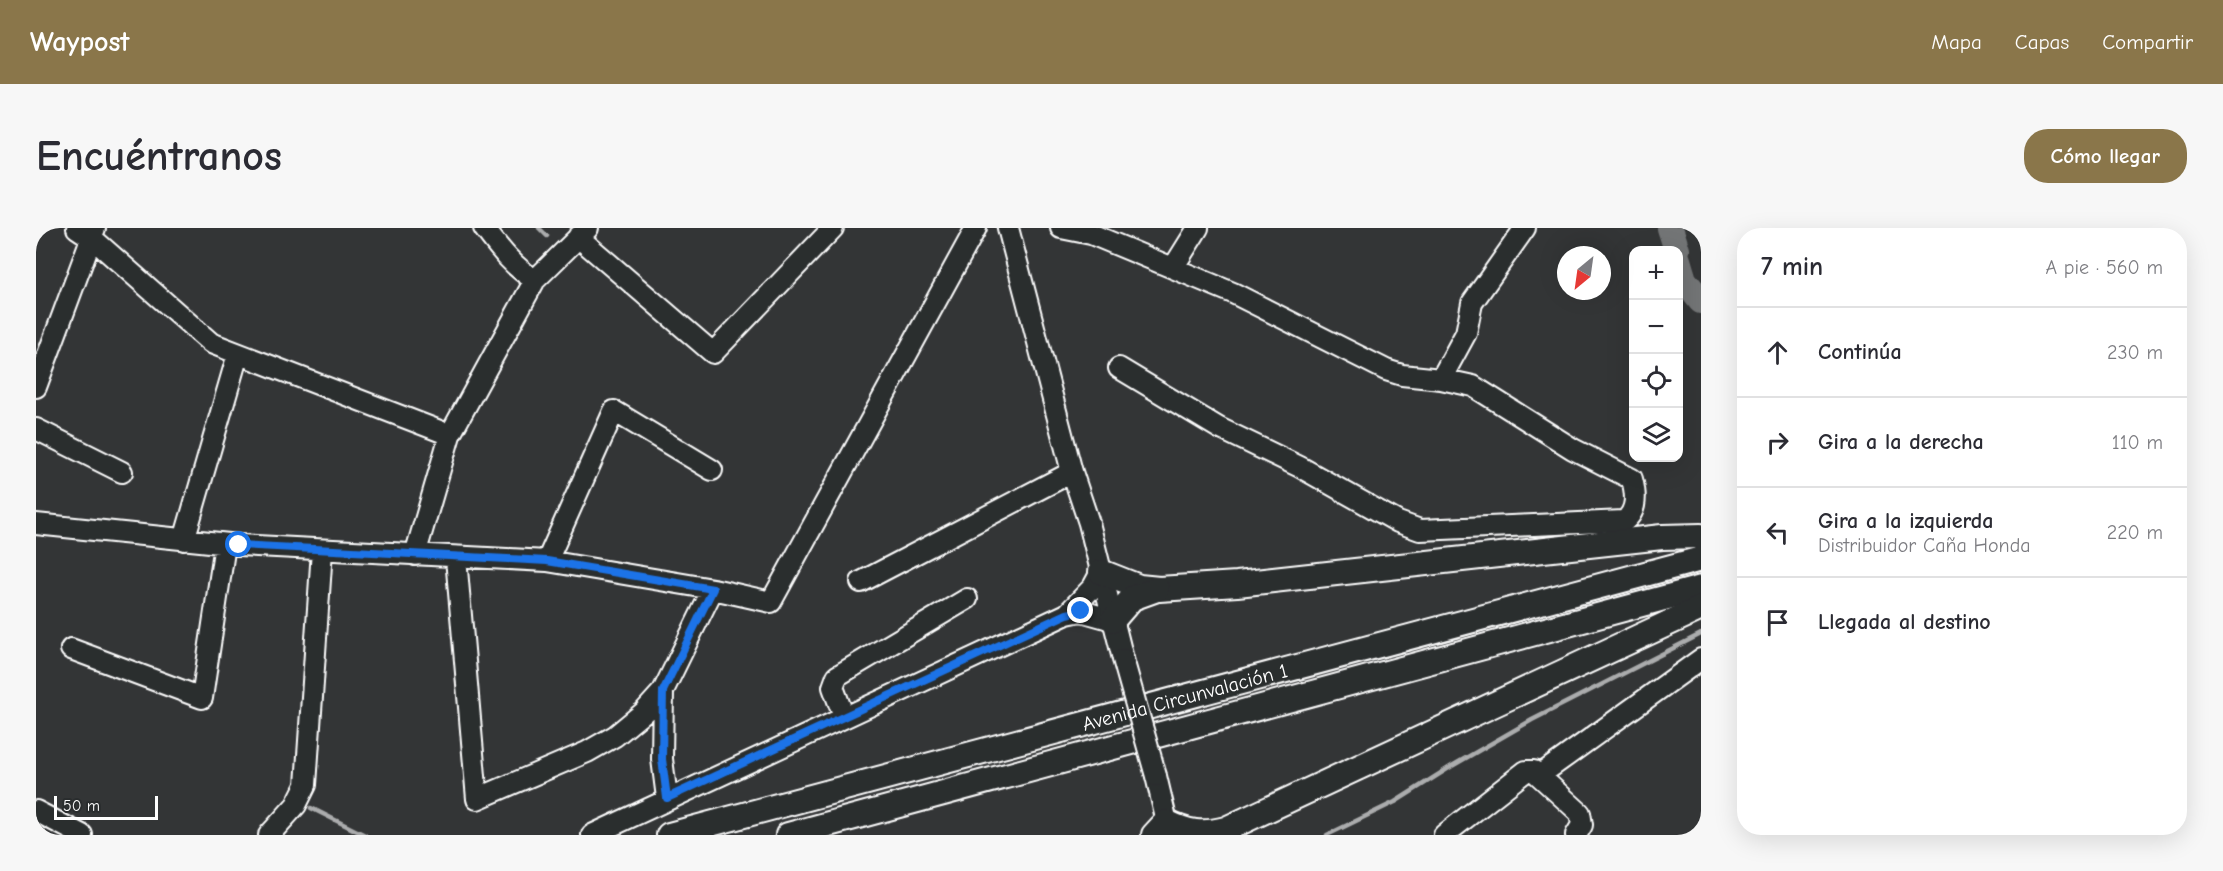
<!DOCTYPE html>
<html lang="es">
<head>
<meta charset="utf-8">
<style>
	:root { --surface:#fff; --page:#f7f7f7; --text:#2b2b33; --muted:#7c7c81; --line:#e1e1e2; --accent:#8a764a }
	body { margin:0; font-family:"Comic Neue",sans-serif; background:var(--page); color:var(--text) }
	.controls { position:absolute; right:18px; top:18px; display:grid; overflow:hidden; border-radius:12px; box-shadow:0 6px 24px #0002 }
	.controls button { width:54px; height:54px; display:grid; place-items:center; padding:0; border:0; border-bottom:2px solid var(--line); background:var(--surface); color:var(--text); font:30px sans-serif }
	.compass { position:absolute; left:1521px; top:18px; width:54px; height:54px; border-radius:50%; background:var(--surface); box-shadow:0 6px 24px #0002; rotate:209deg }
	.scale { position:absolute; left:18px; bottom:15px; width:104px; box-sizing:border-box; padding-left:6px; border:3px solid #fff; border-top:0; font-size:16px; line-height:21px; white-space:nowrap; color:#fff; -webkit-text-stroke:4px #2a2d2e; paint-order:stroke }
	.stop { position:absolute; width:18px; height:18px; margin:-14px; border:4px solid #1a73e8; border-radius:50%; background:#fff }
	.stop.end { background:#1a73e8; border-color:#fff; box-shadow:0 2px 6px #0008 }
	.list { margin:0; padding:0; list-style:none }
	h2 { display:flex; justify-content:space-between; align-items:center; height:78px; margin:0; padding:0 24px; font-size:26px }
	h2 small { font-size:20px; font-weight:400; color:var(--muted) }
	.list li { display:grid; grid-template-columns:39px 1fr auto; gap:18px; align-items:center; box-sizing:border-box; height:90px; padding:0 24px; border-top:2px solid var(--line) }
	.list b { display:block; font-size:22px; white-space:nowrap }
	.list p { margin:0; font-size:20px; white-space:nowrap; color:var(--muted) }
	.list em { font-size:20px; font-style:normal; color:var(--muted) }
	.icon { flex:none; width:33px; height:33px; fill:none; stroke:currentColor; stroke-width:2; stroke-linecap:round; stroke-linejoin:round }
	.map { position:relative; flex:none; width:1665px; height:607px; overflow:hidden; border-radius:24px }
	header { display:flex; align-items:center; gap:36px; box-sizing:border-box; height:84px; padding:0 30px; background:var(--accent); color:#fff }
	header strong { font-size:28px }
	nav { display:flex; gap:33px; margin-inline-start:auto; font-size:21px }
	.intro { display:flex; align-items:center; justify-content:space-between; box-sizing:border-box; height:144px; padding:0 36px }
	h1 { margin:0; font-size:42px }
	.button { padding:15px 27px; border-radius:24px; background:var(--accent); color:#fff; font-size:21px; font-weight:700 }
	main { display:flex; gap:36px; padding:0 36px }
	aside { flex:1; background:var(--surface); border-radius:24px; box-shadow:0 6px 24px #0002 }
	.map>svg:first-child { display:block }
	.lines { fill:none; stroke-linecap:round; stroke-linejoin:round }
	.stream { stroke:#abacad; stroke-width:4.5 }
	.river { stroke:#737576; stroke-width:26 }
	.minor-casing { stroke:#fff; stroke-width:24 }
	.major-casing { stroke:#fff; stroke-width:28 }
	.minor { stroke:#2a2d2e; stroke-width:20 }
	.major { stroke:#2a2d2e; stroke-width:24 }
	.minor-bridge-casing { stroke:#fff; stroke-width:24; stroke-linecap:butt }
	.minor-bridge { stroke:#2a2d2e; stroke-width:20 }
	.route { stroke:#1a73e8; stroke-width:8 }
	.labels { text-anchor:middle; stroke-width:5; stroke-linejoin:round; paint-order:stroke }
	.street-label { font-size:20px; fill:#fff; stroke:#2a2d2e }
</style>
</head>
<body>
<header>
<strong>Waypost</strong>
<nav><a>Mapa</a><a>Capas</a><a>Compartir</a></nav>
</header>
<div class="intro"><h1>Encuéntranos</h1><a class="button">Cómo llegar</a></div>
<main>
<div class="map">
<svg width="1665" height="607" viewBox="0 0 1665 607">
	<rect width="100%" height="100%" fill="#333536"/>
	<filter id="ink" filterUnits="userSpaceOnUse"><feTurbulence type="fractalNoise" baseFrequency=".0167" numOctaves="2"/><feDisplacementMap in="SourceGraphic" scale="12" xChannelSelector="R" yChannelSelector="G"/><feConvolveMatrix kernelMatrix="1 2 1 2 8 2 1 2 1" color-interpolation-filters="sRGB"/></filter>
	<g filter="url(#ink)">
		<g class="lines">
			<path class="stream" d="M503,0L511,8
				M1631,0L1665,65
				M275,580L329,607
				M1291,607L1359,574L1416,538L1496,492L1665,406"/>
			<path class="river" d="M1634,0L1641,22
				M1642,32L1648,52L1665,73"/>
			<defs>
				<path id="minor" d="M41,0L56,10L175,115L414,207
					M448,0C463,20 477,39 499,52
					M972,0L1036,244L1053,295L1087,431
					M1025,0L1055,6L1197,65L1350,142L1366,147L1405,151L1437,158L1537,221L1596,251C1600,266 1602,283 1588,293L1384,302L1362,294L1264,239L1183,200L1083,140
					M542,9L677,125L797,0
					M1137,40L1162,0
					M1405,151L1430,105L1436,75L1489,0
					M0,159L59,0
					M0,201L86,244
					M0,296L203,317L511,333L677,361L735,374L940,0
					M148,312L202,126
					M379,327L414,207L499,52L552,0
					M420,330L441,571L551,524L579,508L608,484L627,463L677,361
					M511,333L578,183L676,242
					M825,354L1036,244
					M1031,386L1057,359L1065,344
					M35,421L166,470L189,316
					M627,463L626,531L631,570
					M808,489L797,459L801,448L931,371
					M1504,547L1665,431
					M1120,548L1134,607
					M0,583L46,607
					M233,607L260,577L270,557L286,322
					M556,607L1031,386L1045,383L1077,392
					M1408,607L1490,543H1498L1544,585L1546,597L1540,607"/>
				<g id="major">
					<path d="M1065,344L1103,359L1123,361L1201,356L1626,309L1665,308"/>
					<path d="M1077,392L1096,370L1121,361"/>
					<path id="s1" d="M633,607L1665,331"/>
					<path d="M752,607L1665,360"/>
					<path d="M1118,607L1130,594C1152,605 1166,607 1190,601L1665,380"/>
				</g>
			</defs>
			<use href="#minor" class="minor-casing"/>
			<use href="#major" class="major-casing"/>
			<use href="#minor" class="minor"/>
			<use href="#major" class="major"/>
			<defs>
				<path id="minor-bridge" d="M1087,431L1120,548"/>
			</defs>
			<use href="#minor-bridge" class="minor-bridge-casing"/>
			<use href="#minor-bridge" class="minor-bridge"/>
		</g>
	</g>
	<g class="lines" filter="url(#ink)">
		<path class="route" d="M203,317L511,333L677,361L627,463L626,531L631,570L1031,386L1045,383"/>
	</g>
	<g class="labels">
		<g class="street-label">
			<text dy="7" stroke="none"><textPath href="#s1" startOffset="534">Avenida Circunvalación 1</textPath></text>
		</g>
	</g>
</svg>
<div class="controls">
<button>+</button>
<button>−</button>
<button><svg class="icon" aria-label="locate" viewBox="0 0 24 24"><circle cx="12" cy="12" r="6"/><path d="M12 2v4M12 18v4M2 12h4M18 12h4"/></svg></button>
<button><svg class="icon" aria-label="layers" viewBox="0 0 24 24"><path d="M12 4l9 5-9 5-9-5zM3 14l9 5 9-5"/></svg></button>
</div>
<svg class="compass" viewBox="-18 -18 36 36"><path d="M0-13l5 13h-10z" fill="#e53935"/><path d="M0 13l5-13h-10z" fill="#7c7c81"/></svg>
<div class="scale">50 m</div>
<div class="stop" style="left:203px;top:317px"></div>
<div class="stop end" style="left:1045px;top:383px"></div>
</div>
<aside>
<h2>7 min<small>A pie · 560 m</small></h2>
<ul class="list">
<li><svg class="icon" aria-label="ahead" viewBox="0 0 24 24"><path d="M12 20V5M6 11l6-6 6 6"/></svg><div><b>Continúa</b></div><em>230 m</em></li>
<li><svg class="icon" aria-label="right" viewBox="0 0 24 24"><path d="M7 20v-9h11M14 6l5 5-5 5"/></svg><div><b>Gira a la derecha</b></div><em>110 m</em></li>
<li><svg class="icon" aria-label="left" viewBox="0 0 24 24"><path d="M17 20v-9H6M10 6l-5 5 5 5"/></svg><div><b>Gira a la izquierda</b><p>Distribuidor Caña Honda</p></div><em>220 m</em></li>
<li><svg class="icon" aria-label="arrive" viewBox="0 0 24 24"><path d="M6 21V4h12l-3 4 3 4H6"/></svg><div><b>Llegada al destino</b></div></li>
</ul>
</aside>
</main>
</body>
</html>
